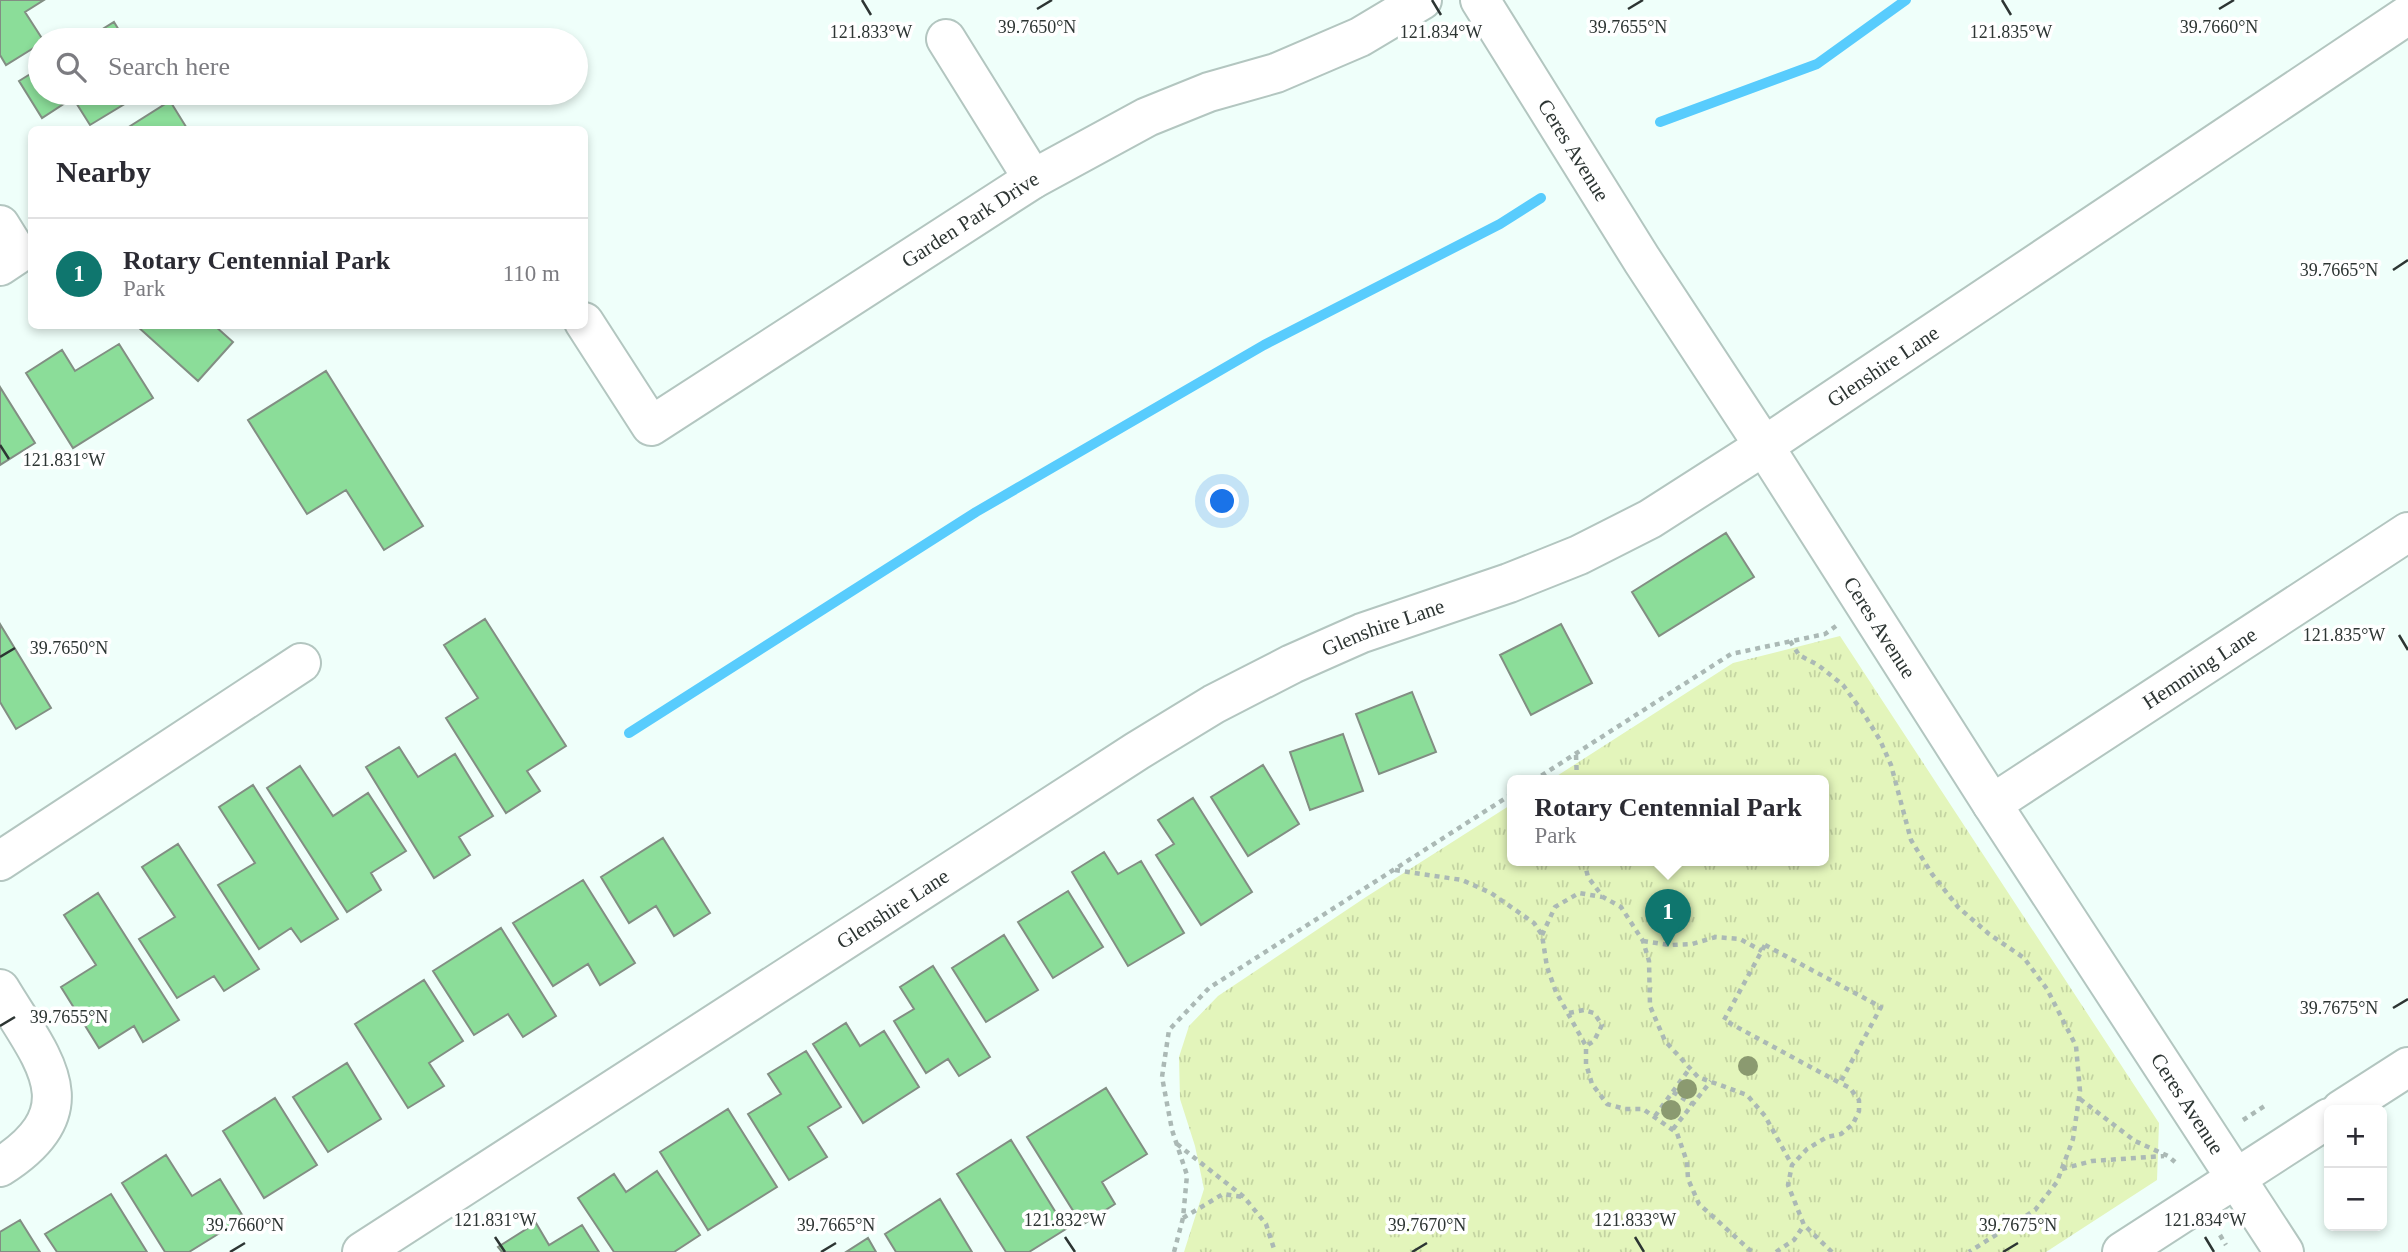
<!DOCTYPE html>
<html lang="en">
<head>
<meta charset="utf-8">
<style>
	:root { --surface:#fff; --page:#f7f7f7; --text:#2b2b33; --muted:#7c7c81; --line:#e1e1e2; --accent:#0f766e }
	body { margin:0; font-family:Georgia,serif; background:var(--page); color:var(--text) }
	.controls { position:absolute; right:21px; bottom:21px; display:grid; overflow:hidden; border-radius:10px; box-shadow:0 4px 10px #0003 }
	.controls button { width:63px; height:63px; display:grid; place-items:center; padding:0; border:0; border-bottom:2px solid var(--line); background:var(--surface); color:var(--text); font:35px sans-serif }
	.you { position:absolute; left:1223px; top:502px; width:24px; height:24px; margin:-18px; border:5px solid #fff; border-radius:50%; background:#1a73e8; box-shadow:0 0 0 10px #1a73e833 }
	.badge { display:grid; place-items:center; width:46px; height:46px; border-radius:50%; background:var(--accent); color:#fff; font-size:23px; font-weight:700 }
	.pin { position:absolute; translate:-50% -58px; filter:drop-shadow(0 2px 4px #0008) }
	.pin::after { content:''; position:absolute; top:37px; width:24px; height:21px; background:inherit; clip-path:polygon(0 0,100% 0,50% 100%) }
	.popup { position:absolute; left:1507px; top:775px; width:322px; height:91px; box-sizing:border-box; display:grid; place-content:center; border-radius:10px; background:var(--surface); filter:drop-shadow(0 2px 5px #0005); font-size:23px; white-space:nowrap; color:var(--muted) }
	.popup b { font-size:26px; color:var(--text) }
	.popup::after { content:''; position:absolute; left:50%; top:100%; margin-left:-14px; border:14px solid transparent; border-top-color:var(--surface) }
	.list { margin:0; padding:0; list-style:none }
	h2 { display:flex; justify-content:space-between; align-items:center; height:91px; margin:0; padding:0 28px; font-size:30px }
	h2 small { font-size:23px; font-weight:400; color:var(--muted) }
	.list li { display:grid; grid-template-columns:46px 1fr auto; gap:21px; align-items:center; box-sizing:border-box; height:112px; padding:0 28px; border-top:2px solid var(--line) }
	.list b { display:block; font-size:26px; white-space:nowrap }
	.list p { margin:0; font-size:23px; white-space:nowrap; color:var(--muted) }
	.list em { font-size:23px; font-style:normal; color:var(--muted) }
	.icon { flex:none; width:38px; height:38px; fill:none; stroke:currentColor; stroke-width:2; stroke-linecap:round; stroke-linejoin:round }
	.map { position:relative; flex:none; width:2408px; height:1252px; overflow:hidden }
	.search { position:absolute; background:var(--surface); box-shadow:0 4px 10px #0003; left:28px; top:28px; width:560px; height:77px; display:flex; align-items:center; gap:18px; box-sizing:border-box; padding:0 24px; border-radius:38px; color:var(--muted); font-size:26px }
	.panel { position:absolute; background:var(--surface); box-shadow:0 4px 10px #0003; left:28px; top:126px; width:560px; height:203px; border-radius:10px }
	.map>svg:first-child { display:block }
	.park { fill:url(#park-tufts) }
	.lines { fill:none; stroke-linecap:round; stroke-linejoin:round }
	.stream { stroke:#58ccfd; stroke-width:10 }
	.building { fill:#8bdd99; stroke:#828e83; stroke-width:2 }
	.minor-casing { stroke:#b3c6c0; stroke-width:42 }
	.path { stroke:#abb9b5; stroke-width:4.5; stroke-dasharray:5 5; stroke-linecap:butt }
	.minor { stroke:#fff; stroke-width:38 }
	.tree { fill:#8b9a70 }
	.ticks { fill:none; stroke:#2d3533; stroke-width:2.5 }
	.labels { text-anchor:middle; stroke-width:7; stroke-linejoin:round; paint-order:stroke }
	.street-label { font-size:21px; fill:#2d3533; stroke:#fff }
	.ticks-label { font-size:18px; text-anchor:middle; fill:#2d3533; stroke:#fff; stroke-width:7; stroke-linejoin:round; paint-order:stroke }
</style>
</head>
<body>
<div class="map">
<svg width="2408" height="1252" viewBox="0 0 2408 1252">
	<defs>
		<pattern id="park-tufts" width="24" height="20" patternUnits="userSpaceOnUse" patternTransform="scale(1.75)"><rect width="24" height="20" fill="#e3f5bb"/><path d="M3 7l-1-3M5 7V3M7 7l1-3M15 17l-1-3M17 17v-4M19 17l1-3" fill="none" stroke="#c3d3a1"/></pattern>
	</defs>
	<rect width="100%" height="100%" fill="#effffa"/>
	<path class="park" d="M1840,636L2159,1123L2157,1180L2046,1252H1184L1204,1189L1195,1146L1180,1099L1179,1057L1189,1026L1218,996L1366,897L1512,804V861H1824V781H1549L1733,663Z"/>
	<g class="lines">
		<path class="stream" d="M1660,122L1817,64L1906,0
			M629,733L976,512L1264,345L1500,224L1541,198"/>
	</g>
	<path class="building" d="M0,0H44L25,12L43,40H40V44L6,65L0,55Z
		M114,22L125,40H85Z
		M40,68V93H134L136,97L90,125L73,98L42,118L19,81Z
		M170,101L188,130H124Z
		M137,326H215L233,342L198,381Z
		M119,344L153,398L73,448L26,373L62,350L75,371Z
		M326,371L423,526L384,550L346,490L307,514L248,420Z
		M0,387L35,443L0,465Z
		M1726,533L1754,577L1659,636L1632,592Z
		M485,619L566,746L527,771L540,791L506,813L446,718L478,698L444,645Z
		M0,624L51,708L16,729L0,702Z
		M1561,624L1592,683L1531,715L1500,655Z
		M1412,692L1436,752L1379,774L1356,714Z
		M1343,734L1363,791L1310,810L1290,752Z
		M399,747L418,777L455,754L493,816L459,837L470,855L434,878L366,767Z
		M1263,765L1299,824L1248,856L1211,797Z
		M300,766L333,816L368,793L406,851L371,873L381,890L347,912L267,788Z
		M253,785L338,919L301,942L291,928L259,949L218,885L255,863L219,807Z
		M1193,798L1252,892L1201,925L1156,855L1174,844L1158,820Z
		M663,838L710,913L674,936L656,906L629,923L601,877Z
		M178,844L259,969L224,991L214,976L177,998L139,939L175,917L142,867Z
		M1104,852L1118,874L1141,861L1184,933L1128,966L1072,872Z
		M583,880L635,963L600,985L588,964L553,986L513,923Z
		M1068,891L1103,947L1053,978L1018,922Z
		M98,893L179,1020L143,1042L134,1026L99,1048L61,987L96,965L64,915Z
		M501,928L556,1016L523,1037L508,1014L474,1035L433,971Z
		M1004,935L1038,990L986,1022L952,968Z
		M933,966L990,1057L959,1076L948,1059L926,1073L894,1021L914,1009L900,987Z
		M424,980L463,1041L429,1063L444,1086L408,1108L355,1024Z
		M846,1023L860,1046L884,1031L919,1087L863,1123L813,1044Z
		M806,1051L841,1107L808,1127L827,1157L789,1180L748,1114L781,1094L768,1074Z
		M347,1063L381,1119L328,1152L293,1097Z
		M1106,1088L1147,1154L1102,1182L1115,1204L1082,1225L1027,1137Z
		M275,1098L317,1165L264,1198L223,1131Z
		M728,1109L777,1187L708,1230L660,1152Z
		M1011,1140L1066,1229L1029,1252H1006L957,1174Z
		M166,1155L192,1196L220,1179L244,1218L189,1252H165L122,1183Z
		M657,1171L700,1235L674,1252H614L578,1198L614,1174L626,1192Z
		M111,1194L147,1252H57L45,1234Z
		M940,1199L972,1252H896L885,1234Z
		M20,1220L40,1252H0V1232Z
		M536,1223L549,1245L582,1225L599,1252H502L498,1247Z
		M868,1238L876,1252H846Z"/>
	<g class="lines">
		<defs>
			<g id="minor">
				<path id="s1" d="M1480,0L1642,260L1764,446L1992,804L2284,1252"/>
				<path d="M946,39L1033,179"/>
				<path d="M0,225L18,254L0,266"/>
				<path id="s2" d="M584,322L651,426L1033,179L1147,117L1209,92L1276,73L1360,37L1422,0"/>
				<path id="s3" d="M1992,804L2408,532"/>
				<path d="M0,861L301,663"/>
				<path d="M0,989C42,1059 92,1109 0,1167"/>
				<path d="M2341,1110L2408,1067"/>
				<path id="s4" d="M362,1252L1137,751L1214,704L1292,664L1362,633L1509,583L1579,555L1650,519L1764,446L2408,15"/>
				<path d="M2122,1252L2329,1118"/>
			</g>
		</defs>
		<use href="#minor" class="minor-casing"/>
		<path class="path" d="M1790,641L1799,655L1818,665L1843,685L1862,711L1880,740L1891,765L1911,840L1932,874L1958,907L1989,934L2024,958L2047,989L2076,1046L2080,1091L2073,1139L2057,1182L2035,1210L1969,1252
			M1576,755L1577,781
			M1533,781L1731,654L1825,634L1836,626
			M1584,861L1588,877L1603,897L1621,907L1643,941L1649,961L1650,1006L1665,1041L1698,1077L1747,1095L1765,1116L1792,1165
			M1395,870L1462,880L1491,893L1534,923L1542,935L1547,967L1556,992L1586,1046V1064L1592,1084L1607,1104L1625,1109H1643L1677,1133L1687,1162L1688,1179L1699,1204L1752,1252
			M1542,935L1555,907L1579,893L1602,897
			M1643,941L1670,945L1692,944L1716,937L1740,939L1762,951
			M1765,945L1881,1007L1840,1083L1724,1020Z
			M1569,1013L1584,1010L1594,1013L1602,1025L1594,1041L1586,1046
			M1673,1092L1692,1104
			M2080,1099L2135,1141L2168,1156L2175,1162
			M1655,1116L1690,1068
			M2243,1120L2266,1105
			M1673,1129L1711,1081
			M1177,1144L1244,1197L1266,1224L1275,1252
			M2062,1169L2092,1161L2164,1156
			M1183,1218L1223,1194L1243,1197
			M2220,1235L2226,1245
			M1174,1252L1183,1218L1187,1175L1172,1130L1162,1077L1169,1030L1209,988L1512,794
			M1776,1252L1794,1240L1804,1225
			M1832,1252L1804,1225L1788,1185L1792,1165L1807,1149L1827,1137L1841,1134L1853,1124L1859,1111V1100L1850,1088L1840,1083"/>
		<use href="#minor" class="minor"/>
	</g>
	<g class="tree">
		<circle cx="1748" cy="1066" r="10"/>
		<circle cx="1687" cy="1089" r="10"/>
		<circle cx="1671" cy="1110" r="10"/>
	</g>
	<path class="ticks" d="M862,0L871,15M1432,0L1441,15M2002,0L2011,15M1037,9L1052,0M1628,9L1643,0M2219,9L2234,0M2393,270L2408,260M0,445L9,459M2399,635L2408,650M0,657L15,648M2393,1008L2408,999M0,1026L15,1017M495,1237L505,1252M1065,1237L1075,1252M1635,1237L1644,1252M2205,1237L2214,1252M230,1252L245,1243M821,1252L836,1243M1412,1252L1427,1243M2003,1252L2018,1243"/>
	<g class="labels">
		<g class="street-label">
			<text dy="7" stroke="none"><textPath href="#s1" startOffset="177">Ceres Avenue</textPath></text>
			<text dy="7" stroke="none"><textPath href="#s2" startOffset="504">Garden Park Drive</textPath></text>
			<text dy="7" stroke="none"><textPath href="#s4" startOffset="1766">Glenshire Lane</textPath></text>
			<text dy="7" stroke="none"><textPath href="#s1" startOffset="744">Ceres Avenue</textPath></text>
			<text dy="7" stroke="none"><textPath href="#s4" startOffset="1199">Glenshire Lane</textPath></text>
			<text dy="7" stroke="none"><textPath href="#s3" startOffset="248">Hemming Lane</textPath></text>
			<text dy="7" stroke="none"><textPath href="#s4" startOffset="632">Glenshire Lane</textPath></text>
			<text dy="7" stroke="none"><textPath href="#s1" startOffset="1311">Ceres Avenue</textPath></text>
		</g>
	</g>
	<g class="ticks-label">
		<text x="1037" y="33">39.7650°N</text>
		<text x="2219" y="33">39.7660°N</text>
		<text x="1628" y="33">39.7655°N</text>
		<text x="871" y="38">121.833°W</text>
		<text x="1441" y="38">121.834°W</text>
		<text x="2011" y="38">121.835°W</text>
		<text x="2339" y="276">39.7665°N</text>
		<text x="64" y="466">121.831°W</text>
		<text x="2344" y="641">121.835°W</text>
		<text x="69" y="654">39.7650°N</text>
		<text x="2339" y="1014">39.7675°N</text>
		<text x="69" y="1023">39.7655°N</text>
		<text x="495" y="1226">121.831°W</text>
		<text x="1065" y="1226">121.832°W</text>
		<text x="1635" y="1226">121.833°W</text>
		<text x="2205" y="1226">121.834°W</text>
		<text x="245" y="1231">39.7660°N</text>
		<text x="836" y="1231">39.7665°N</text>
		<text x="1427" y="1231">39.7670°N</text>
		<text x="2018" y="1231">39.7675°N</text>
	</g>
</svg>
<div class="controls">
<button>+</button>
<button>−</button>
</div>
<div class="you"></div>
<div class="pin badge" style="left:1668px;top:947px">1</div>
<div class="popup"><b>Rotary Centennial Park</b>Park</div>
<div class="search"><svg class="icon" aria-label="search" viewBox="0 0 24 24"><circle cx="10" cy="10" r="6"/><path d="M15 15l6 6"/></svg>Search here</div>
<section class="panel">
<h2>Nearby<small></small></h2>
<ul class="list">
<li><span class="badge">1</span><div><b>Rotary Centennial Park</b><p>Park</p></div><em>110 m</em></li>
</ul>
</section>
</div>
</body>
</html>
